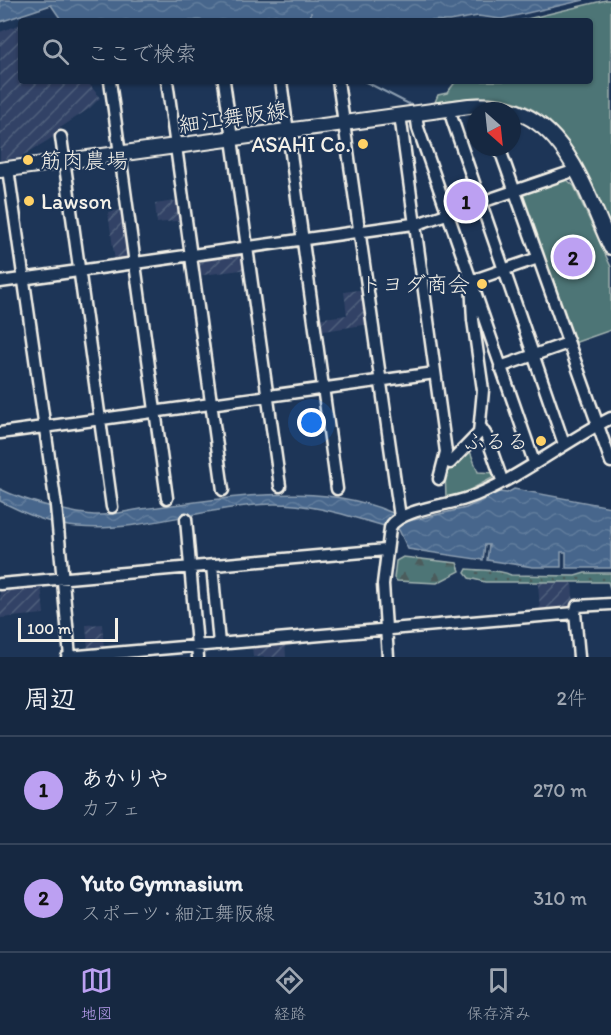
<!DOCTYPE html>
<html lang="ja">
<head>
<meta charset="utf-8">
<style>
	:root { --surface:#162841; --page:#23344c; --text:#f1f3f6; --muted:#9ea6b1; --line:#35445a; --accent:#bca0f2 }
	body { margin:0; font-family:Itim,"Klee One",sans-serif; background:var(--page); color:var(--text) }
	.compass { position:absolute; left:467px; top:102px; width:54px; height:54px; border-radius:50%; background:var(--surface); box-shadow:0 2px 4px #0004; rotate:153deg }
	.scale { position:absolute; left:18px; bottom:15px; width:100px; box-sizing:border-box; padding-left:6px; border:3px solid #f4f1e8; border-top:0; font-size:16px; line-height:21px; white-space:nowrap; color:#f4f1e8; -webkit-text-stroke:4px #1d3557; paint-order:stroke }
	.you { position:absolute; left:312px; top:423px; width:21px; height:21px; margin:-15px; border:4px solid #fff; border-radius:50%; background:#1a73e8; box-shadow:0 0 0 9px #1a73e833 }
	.badge { display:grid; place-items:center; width:39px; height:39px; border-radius:50%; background:var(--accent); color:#111; font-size:20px; font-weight:700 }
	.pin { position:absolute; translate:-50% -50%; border:3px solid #fff; box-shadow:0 2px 6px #0006 }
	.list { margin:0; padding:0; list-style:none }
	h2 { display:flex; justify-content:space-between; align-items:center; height:78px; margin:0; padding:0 24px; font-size:26px }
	h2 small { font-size:20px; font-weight:400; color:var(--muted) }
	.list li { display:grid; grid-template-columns:39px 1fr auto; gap:18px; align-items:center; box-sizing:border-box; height:108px; padding:0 24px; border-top:2px solid var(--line) }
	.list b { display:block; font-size:22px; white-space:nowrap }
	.list p { margin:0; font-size:20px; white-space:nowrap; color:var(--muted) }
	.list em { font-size:20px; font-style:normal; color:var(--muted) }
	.icon { flex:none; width:33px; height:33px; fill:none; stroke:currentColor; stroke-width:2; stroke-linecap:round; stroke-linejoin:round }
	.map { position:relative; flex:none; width:611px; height:657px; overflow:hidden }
	.search { position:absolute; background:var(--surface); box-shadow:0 2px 4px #0004; left:18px; right:18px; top:18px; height:66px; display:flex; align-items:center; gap:15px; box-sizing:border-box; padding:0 21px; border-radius:6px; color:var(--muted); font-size:22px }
	.sheet { height:294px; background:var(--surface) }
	nav { display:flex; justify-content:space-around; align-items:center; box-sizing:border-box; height:84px; border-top:2px solid var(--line); background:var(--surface); font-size:16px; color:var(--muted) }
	nav a { display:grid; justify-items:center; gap:3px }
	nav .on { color:var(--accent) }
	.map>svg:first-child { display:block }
	.industrial { fill:url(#industrial-furrows) }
	.grass { fill:url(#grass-dots); stroke:#a1b2af; stroke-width:1.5 }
	.forest { fill:url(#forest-firs); stroke:#a1b2af; stroke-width:1.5 }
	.park { fill:#4e7476; stroke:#a1b2af; stroke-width:1.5 }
	.water { fill:url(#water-waves); stroke:#8c9eb1; stroke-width:1.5 }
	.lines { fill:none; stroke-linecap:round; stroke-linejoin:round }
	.stream { stroke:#8c9eb1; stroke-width:2 }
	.minor-casing { stroke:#f4f1e8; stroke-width:15 }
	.major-casing { stroke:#f4f1e8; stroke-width:18 }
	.minor { stroke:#1d3557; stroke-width:10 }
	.major { stroke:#1d3557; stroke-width:14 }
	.poi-dot { fill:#ffd166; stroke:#1d3557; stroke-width:2 }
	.labels { text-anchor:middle; stroke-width:4.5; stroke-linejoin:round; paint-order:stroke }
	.street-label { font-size:22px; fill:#f4f1e8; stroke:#1d3557 }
	.poi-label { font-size:22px; fill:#f4f1e8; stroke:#1d3557; text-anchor:end }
</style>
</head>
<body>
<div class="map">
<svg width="611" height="657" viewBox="0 0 611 657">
	<defs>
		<pattern id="industrial-furrows" width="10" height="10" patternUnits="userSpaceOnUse" patternTransform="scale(1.5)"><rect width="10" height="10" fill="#324366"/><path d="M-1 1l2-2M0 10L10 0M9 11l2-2" fill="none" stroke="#505f7c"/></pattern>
		<pattern id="grass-dots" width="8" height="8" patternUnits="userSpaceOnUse" patternTransform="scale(1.5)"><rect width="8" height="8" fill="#4e7476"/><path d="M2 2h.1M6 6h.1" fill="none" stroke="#4b5c5c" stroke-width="1.8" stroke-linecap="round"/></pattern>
		<pattern id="forest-firs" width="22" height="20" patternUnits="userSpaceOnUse" patternTransform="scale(1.5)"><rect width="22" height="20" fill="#4e7476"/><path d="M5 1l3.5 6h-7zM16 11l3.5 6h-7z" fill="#4b5c5c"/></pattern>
		<pattern id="water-waves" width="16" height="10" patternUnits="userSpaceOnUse" patternTransform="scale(1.5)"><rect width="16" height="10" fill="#46668c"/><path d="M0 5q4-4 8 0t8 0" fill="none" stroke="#617c9c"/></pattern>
	</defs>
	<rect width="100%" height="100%" fill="#1d3557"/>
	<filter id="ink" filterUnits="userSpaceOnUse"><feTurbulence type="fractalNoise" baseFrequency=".0167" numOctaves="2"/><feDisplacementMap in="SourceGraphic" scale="12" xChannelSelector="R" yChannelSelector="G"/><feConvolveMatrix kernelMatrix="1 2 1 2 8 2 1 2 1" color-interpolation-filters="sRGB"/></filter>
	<g filter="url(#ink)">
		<path class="industrial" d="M21,24V81H87L100,98L90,108L54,132L55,136L19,158L0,160V32Z
			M181,200L184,220L157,223L155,204Z
			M126,209L133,260L115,262L108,212Z
			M246,252L248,269L196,276L194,259Z
			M365,289L370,324L317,332L316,319L347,315L344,292Z
			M538,582H572L574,608L540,611Z
			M41,584L44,614L0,618V588Z
			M102,624L104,649L88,650L86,625Z
			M285,643L286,657H253L252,646Z"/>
		<path class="grass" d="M467,569C482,571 499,569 511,575L575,576L585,573H611V591L608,582H485L469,578L465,573Z"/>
		<path class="forest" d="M403,557L457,563L460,571L437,583L397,581L394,578L396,561Z"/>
		<path class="park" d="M606,0H611V227C585,170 563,102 490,97C472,96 453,100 435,102L438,95L447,93L456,81H590V21H519Z
			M566,179L574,186L611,267V330L571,344L520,195Z
			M468,446L478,472L498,473V475L468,491L446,498L445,469Z"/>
		<path class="water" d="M0,0H584L501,19L478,16L449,21H311V12L310,21H277L276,15L237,21H62L51,5L0,22Z
			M0,489C22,500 77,516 101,515C115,515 127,511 141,509C227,499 329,476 409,521L466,508L499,492L507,493L514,489L611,507V568H566V552H561V567H533L487,560L489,545H485L483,560L408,549L399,530C356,519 319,504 274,504C211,505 139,533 78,527C50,525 24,513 0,501Z"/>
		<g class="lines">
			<path class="stream" d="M364,81L411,105"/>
			<defs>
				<path id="minor" d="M110,81L167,498
					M167,81L223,490
					M224,81L280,486
					M281,81L337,489
					M338,81L400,517
					M416,113L418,128L534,462
					M400,115L446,452L439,479
					M452,119L564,444
					M61,137L112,507
					M499,147L611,462
					M8,169L56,506L70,657
					M0,282L420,223L576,170
					M500,367L568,343
					M480,426L486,435L502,480
					M0,433L435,373
					M450,463L479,433L483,390L473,320L471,281L538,258
					M186,519L198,657
					M212,565L219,644
					M0,584L386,550
					M575,613L577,606L611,604
					M67,657L575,613L579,657
					M388,657L383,584L390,528C397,510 447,505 465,499C513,483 565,441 611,418"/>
				<path id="major" d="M0,170L469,106C560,98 581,181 611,247"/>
			</defs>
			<use href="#minor" class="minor-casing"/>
			<use href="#major" class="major-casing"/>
			<use href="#minor" class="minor"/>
			<use href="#major" class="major"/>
		</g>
	</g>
	<g class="poi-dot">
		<circle cx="363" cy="144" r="6"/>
		<circle cx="28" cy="160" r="6"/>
		<circle cx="29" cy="201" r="6"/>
		<circle cx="482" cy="284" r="6"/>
		<circle cx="541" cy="441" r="6"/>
	</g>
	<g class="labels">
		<g class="street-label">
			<text transform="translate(233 117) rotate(-8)" y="8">細江舞阪線</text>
		</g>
		<g class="poi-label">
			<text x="351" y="152">ASAHI Co.</text>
			<text x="40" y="168" text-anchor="start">筋肉農場</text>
			<text x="41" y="209" text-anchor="start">Lawson</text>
			<text x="470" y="292">トヨダ商会</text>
			<text x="529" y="449">ふるる</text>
		</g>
	</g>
</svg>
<svg class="compass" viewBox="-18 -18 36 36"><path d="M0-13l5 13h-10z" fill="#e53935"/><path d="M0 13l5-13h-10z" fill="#9ea6b1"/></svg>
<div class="scale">100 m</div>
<div class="you"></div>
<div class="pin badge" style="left:466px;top:201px">1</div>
<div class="pin badge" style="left:573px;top:257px">2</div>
<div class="search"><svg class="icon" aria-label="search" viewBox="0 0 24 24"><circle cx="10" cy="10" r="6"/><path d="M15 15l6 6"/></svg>ここで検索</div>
</div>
<section class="sheet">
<h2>周辺<small>2件</small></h2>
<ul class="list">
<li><span class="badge">1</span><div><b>あかりや</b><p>カフェ</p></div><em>270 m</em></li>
<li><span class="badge">2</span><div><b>Yuto Gymnasium</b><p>スポーツ · 細江舞阪線</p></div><em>310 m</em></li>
</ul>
</section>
<nav>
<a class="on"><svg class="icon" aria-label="map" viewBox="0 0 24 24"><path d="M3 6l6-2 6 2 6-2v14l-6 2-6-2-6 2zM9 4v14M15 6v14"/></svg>地図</a>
<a><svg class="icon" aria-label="directions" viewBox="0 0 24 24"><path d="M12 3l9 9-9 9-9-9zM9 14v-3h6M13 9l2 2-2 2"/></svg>経路</a>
<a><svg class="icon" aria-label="saved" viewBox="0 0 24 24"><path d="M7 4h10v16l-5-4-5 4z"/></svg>保存済み</a>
</nav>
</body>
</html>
